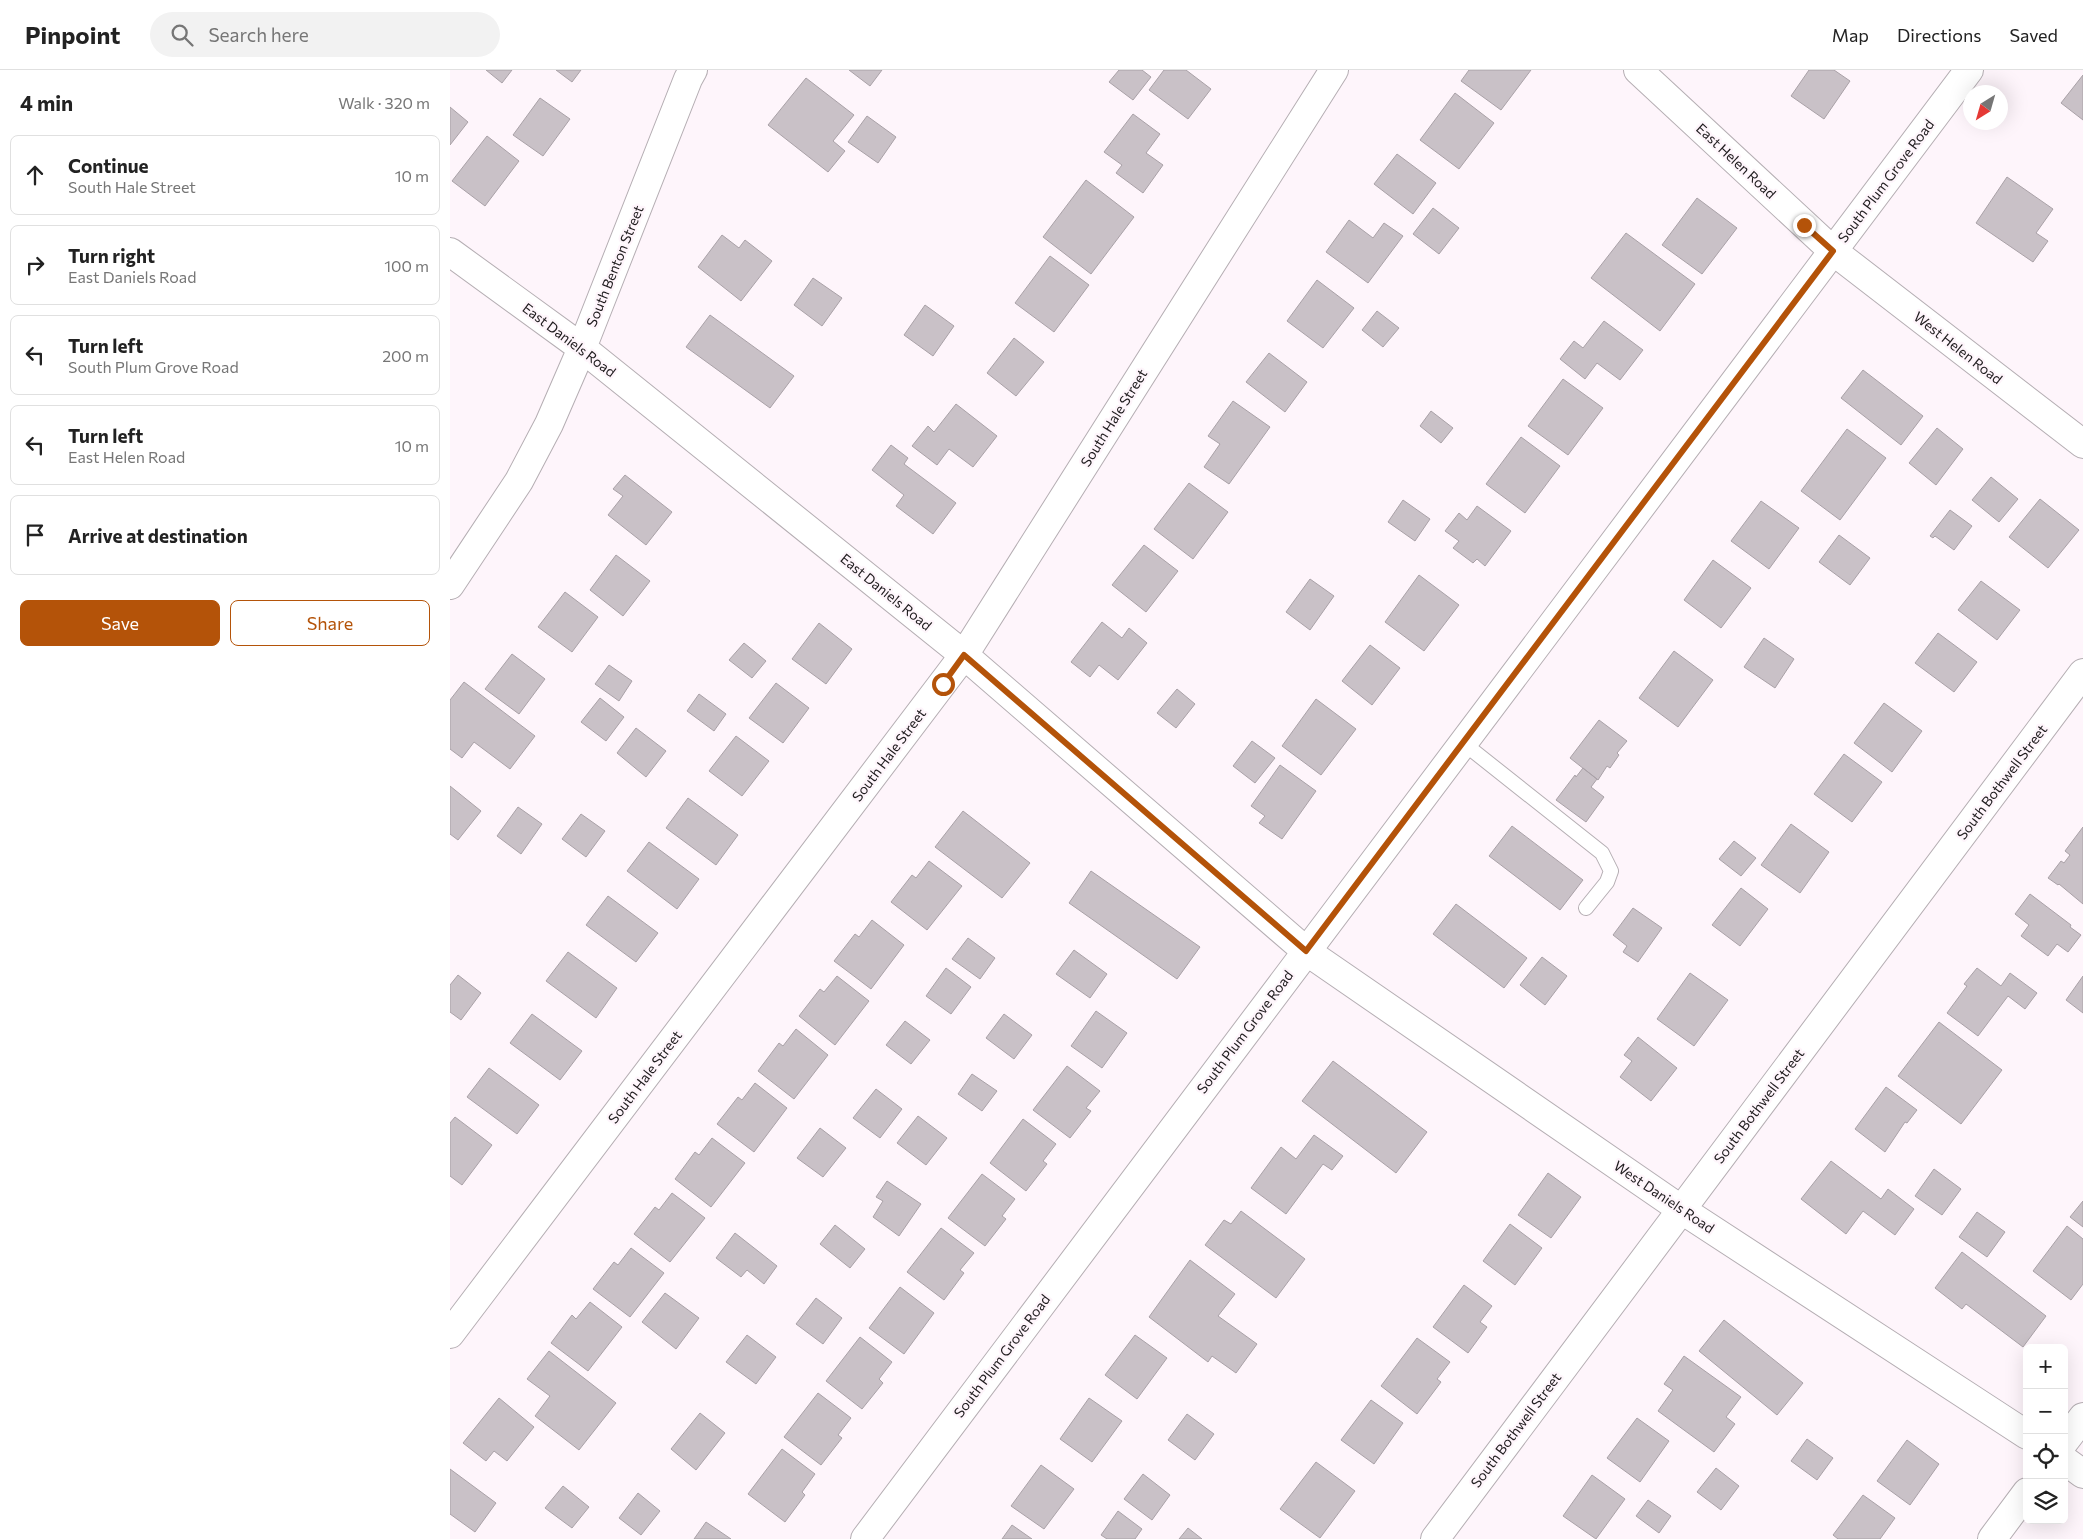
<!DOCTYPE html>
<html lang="en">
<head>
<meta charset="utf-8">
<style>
	:root { --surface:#fff; --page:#f2f2f2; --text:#222; --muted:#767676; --line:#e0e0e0; --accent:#b45309 }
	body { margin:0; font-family:Commissioner,sans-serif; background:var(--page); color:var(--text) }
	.controls { position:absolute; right:15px; bottom:15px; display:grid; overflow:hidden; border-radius:8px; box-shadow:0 5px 20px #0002 }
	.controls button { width:45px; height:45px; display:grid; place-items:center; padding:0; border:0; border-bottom:1px solid var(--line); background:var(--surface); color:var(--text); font:25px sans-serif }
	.compass { position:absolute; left:1513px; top:15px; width:45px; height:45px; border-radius:50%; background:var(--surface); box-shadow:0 5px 20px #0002; rotate:217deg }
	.stop { position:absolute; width:15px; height:15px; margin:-11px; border:4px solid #b45309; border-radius:50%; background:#fff }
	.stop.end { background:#b45309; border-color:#fff; box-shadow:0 1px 5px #0008 }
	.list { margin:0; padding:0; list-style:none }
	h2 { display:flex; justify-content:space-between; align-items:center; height:65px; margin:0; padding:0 20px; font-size:21px }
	h2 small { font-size:16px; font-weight:400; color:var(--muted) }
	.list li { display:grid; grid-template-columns:32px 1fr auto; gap:15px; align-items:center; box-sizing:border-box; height:80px; margin:0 10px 10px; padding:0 10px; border:1px solid var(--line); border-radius:8px }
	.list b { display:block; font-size:19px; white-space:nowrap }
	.list p { margin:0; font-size:16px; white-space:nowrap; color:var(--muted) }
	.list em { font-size:16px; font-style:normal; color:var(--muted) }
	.actions { display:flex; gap:10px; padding:15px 20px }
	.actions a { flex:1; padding:11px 0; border:1px solid var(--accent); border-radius:8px; text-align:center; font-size:18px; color:var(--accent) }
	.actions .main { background:var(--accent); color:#fff }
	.icon { flex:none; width:28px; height:28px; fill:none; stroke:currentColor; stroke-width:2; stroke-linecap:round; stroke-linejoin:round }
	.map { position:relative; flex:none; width:1633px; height:1469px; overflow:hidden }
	header { display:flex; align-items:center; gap:30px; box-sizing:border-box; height:70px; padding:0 25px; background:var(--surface); border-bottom:1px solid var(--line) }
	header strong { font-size:24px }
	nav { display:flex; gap:28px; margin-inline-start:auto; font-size:18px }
	.search { width:350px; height:45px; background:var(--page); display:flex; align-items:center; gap:12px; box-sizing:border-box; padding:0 18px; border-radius:28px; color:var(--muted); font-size:19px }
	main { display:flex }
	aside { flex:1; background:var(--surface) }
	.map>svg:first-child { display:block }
	.building { fill:#c9c1c7; stroke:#a9a1a7 }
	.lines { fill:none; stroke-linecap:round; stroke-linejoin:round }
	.service-casing { stroke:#b5aeb3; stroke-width:16 }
	.minor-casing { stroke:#b5aeb3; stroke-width:30 }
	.secondary-casing { stroke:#b5aeb3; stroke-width:30 }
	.service { stroke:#fff; stroke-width:14 }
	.minor { stroke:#fff; stroke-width:28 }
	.secondary { stroke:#fff; stroke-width:28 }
	.route { stroke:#b45309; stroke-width:6 }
	.labels { text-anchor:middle; stroke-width:4.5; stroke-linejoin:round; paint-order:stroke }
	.street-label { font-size:14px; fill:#1e1b1d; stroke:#fef5fb }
</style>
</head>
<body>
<header>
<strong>Pinpoint</strong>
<div class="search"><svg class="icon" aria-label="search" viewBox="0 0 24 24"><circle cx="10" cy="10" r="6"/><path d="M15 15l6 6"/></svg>Search here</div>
<nav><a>Map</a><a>Directions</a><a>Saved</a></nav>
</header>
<main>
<aside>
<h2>4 min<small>Walk · 320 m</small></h2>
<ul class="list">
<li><svg class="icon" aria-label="ahead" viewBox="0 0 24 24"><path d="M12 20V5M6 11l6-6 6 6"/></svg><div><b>Continue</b><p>South Hale Street</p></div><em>10 m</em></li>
<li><svg class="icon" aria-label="right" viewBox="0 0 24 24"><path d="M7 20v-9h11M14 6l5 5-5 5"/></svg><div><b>Turn right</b><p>East Daniels Road</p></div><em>100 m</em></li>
<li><svg class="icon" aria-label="left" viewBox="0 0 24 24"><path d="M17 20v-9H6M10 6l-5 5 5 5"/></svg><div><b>Turn left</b><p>South Plum Grove Road</p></div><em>200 m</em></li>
<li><svg class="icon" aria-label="left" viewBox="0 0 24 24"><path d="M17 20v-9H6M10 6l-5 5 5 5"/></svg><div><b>Turn left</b><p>East Helen Road</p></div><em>10 m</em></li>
<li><svg class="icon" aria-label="arrive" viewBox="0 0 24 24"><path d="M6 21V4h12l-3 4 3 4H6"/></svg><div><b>Arrive at destination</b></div></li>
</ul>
<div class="actions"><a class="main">Save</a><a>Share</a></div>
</aside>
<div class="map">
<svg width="1633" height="1469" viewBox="0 0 1633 1469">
	<rect width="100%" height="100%" fill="#fef5fb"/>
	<path class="building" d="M36,0H62L52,13Z
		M106,0H131L122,12Z
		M399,0H432L420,16Z
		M669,0H692L701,7L683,30L659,12Z
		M714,0H736L761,19L738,49L699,20Z
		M1019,0H1081L1051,40L1011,11Z
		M1359,0H1384L1400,11L1374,49L1341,26Z
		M1633,5V50L1611,33Z
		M356,8L404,45L383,71L395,81L378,102L318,55Z
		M1005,23L1044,53L1009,99L970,70Z
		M90,28L120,49L93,86L63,65Z
		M0,37L18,52L0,75Z
		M683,44L710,64L696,83L713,95L693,123L666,103L672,95L654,82Z
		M417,46L446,67L428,93L398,72Z
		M37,66L69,91L35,136L2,111Z
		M947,84L986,113L963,144L924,114Z
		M1557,107L1603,139L1586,163L1598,171L1583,192L1526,153Z
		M636,110L684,147L641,204L593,167Z
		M1247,128L1287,158L1252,204L1212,175Z
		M983,138L1009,158L989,184L963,164Z
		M899,150L923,168L934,153L953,166L918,213L876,182Z
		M1176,163L1245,214L1210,261L1141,208Z
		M272,165L289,178L295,170L322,191L291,231L248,197Z
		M600,186L639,215L604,262L565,233Z
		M363,208L392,228L372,256L344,235Z
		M867,210L904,238L873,278L837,251Z
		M475,235L504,256L483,286L454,265Z
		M927,241L949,258L933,277L912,260Z
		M260,245L344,306L320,338L236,277Z
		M1154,251L1193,280L1170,310L1147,293L1135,309L1110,289L1124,271L1133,278Z
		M564,268L594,292L566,326L537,303Z
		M819,283L857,312L835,342L796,312Z
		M1413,300L1473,346L1451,375L1391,328Z
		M1113,309L1153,338L1118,385L1078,356Z
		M783,331L820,357L779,414L754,397L770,374L758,366Z
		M506,334L547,366L523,397L499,379L487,395L462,376L478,356L484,362Z
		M981,341L1003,358L991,373L970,356Z
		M1487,358L1513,379L1486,415L1459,393Z
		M1397,359L1436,388L1390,450L1351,421Z
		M1071,367L1110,396L1075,443L1036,414Z
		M441,375L458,388L454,394L506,433L483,464L446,436L454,425L422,400Z
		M175,405L222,442L196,475L158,445L173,426L163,419Z
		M1541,407L1568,429L1549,452L1522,430Z
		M739,413L778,442L743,489L704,459Z
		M1590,429L1629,460L1598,498L1559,467Z
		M953,430L980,449L965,471L938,452Z
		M1311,431L1349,458L1319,499L1281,471Z
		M1027,436L1061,461L1035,496L1027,489L1023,493L1003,478L1009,471L995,461L1009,443L1017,450Z
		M1500,440L1522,456L1504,480L1485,466L1483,468L1480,466Z
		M1389,465L1420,488L1400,515L1369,492Z
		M694,475L728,501L696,542L662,515Z
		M166,485L200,511L173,546L140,520Z
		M1263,490L1301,518L1271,558L1234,530Z
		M969,505L1009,535L974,581L935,552Z
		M860,509L884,526L860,560L836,542Z
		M1531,511L1570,540L1547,570L1508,540Z
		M115,522L148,547L122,582L88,557Z
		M652,552L672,568L679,558L697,573L668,610L649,595L640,607L621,592Z
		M369,553L402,579L376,614L342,589Z
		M1488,563L1527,592L1504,622L1465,593Z
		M1314,568L1344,589L1325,618L1294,597Z
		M294,573L316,591L302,608L279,590Z
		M920,575L950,598L922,635L892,611Z
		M1224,581L1263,610L1228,657L1189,628Z
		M62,584L95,609L69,644L35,619Z
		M159,595L182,611L169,631L145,614Z
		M14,612L85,666L60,699L24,672L12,688L0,679V630Z
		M326,613L359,638L333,673L299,648Z
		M727,619L745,634L726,658L707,643Z
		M249,624L276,644L264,661L237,641Z
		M150,628L174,647L156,671L131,652Z
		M866,629L906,659L871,705L832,676Z
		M1434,633L1472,661L1442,702L1404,673Z
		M1149,650L1177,671L1167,683L1169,685L1160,698L1157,696L1148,710L1120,688Z
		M186,658L216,681L196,707L167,683Z
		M286,666L319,691L292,726L259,701Z
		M802,671L825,688L805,713L783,696Z
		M1394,684L1432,712L1402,752L1364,724Z
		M830,695L866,721L832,769L809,753L815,746L801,736Z
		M1133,698L1147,709L1141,717L1154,727L1136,752L1106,730L1125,705L1126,707Z
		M0,716L31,741L8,770L0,764Z
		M238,728L288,765L266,795L216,758Z
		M68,737L92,754L71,784L47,766Z
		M513,741L580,793L552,828L485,777Z
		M131,744L155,761L136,787L112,769Z
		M1341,754L1379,782L1350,823L1311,795Z
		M1062,756L1133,810L1110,840L1039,786Z
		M1633,757V834L1609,814L1608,815L1598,808L1611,791L1614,793L1620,785L1615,781Z
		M1284,771L1306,788L1291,806L1269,789Z
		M199,772L249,809L227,839L177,801Z
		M479,791L512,816L477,860L441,832L462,805L466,808Z
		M641,801L750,877L727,909L619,833Z
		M1291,818L1318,839L1290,876L1262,855Z
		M1580,824L1621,855L1620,857L1631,865L1618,882L1607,874L1598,886L1571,866L1579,855L1565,844Z
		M158,826L208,863L186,892L136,855Z
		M1006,834L1077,888L1054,918L983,864Z
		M1183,838L1212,858L1188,892L1173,882L1177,876L1163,865Z
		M422,850L454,875L421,919L384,891L405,864L409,867Z
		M518,868L545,888L530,909L502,889Z
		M624,880L657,904L640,928L606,904Z
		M118,882L167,918L146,948L96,911Z
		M1092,887L1117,906L1095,935L1070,915Z
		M496,898L521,917L501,944L476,926Z
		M1527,898L1551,916L1560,903L1587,923L1575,939L1558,926L1528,966L1497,943L1517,916L1514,914Z
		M1240,903L1278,930L1244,976L1207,949Z
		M8,905L31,923L11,950L0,942V915Z
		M387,906L419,931L385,975L349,946L370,919L374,922Z
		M1633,906V943L1616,930Z
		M646,941L677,963L652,998L621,976Z
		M82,944L132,981L110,1010L60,973Z
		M554,944L582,965L564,989L536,968Z
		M455,951L480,970L461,994L436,975Z
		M1489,952L1552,1000L1511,1054L1448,1006Z
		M346,959L378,985L344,1029L308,1001L329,973L333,976Z
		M1188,967L1227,998L1201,1031L1170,1007L1182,991L1174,985Z
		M883,991L977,1062L946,1103L852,1031Z
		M617,996L650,1021L636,1038L641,1041L620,1068L583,1040Z
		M39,998L89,1035L67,1064L17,1027Z
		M522,1004L547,1021L532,1041L508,1024Z
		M305,1013L337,1038L304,1082L267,1054L288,1027L292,1030Z
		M1436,1017L1467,1040L1457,1053L1455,1052L1435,1082L1405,1059Z
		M426,1019L452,1039L430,1068L403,1048Z
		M468,1046L497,1068L476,1095L447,1073Z
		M5,1047L42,1075L12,1115L0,1106V1053Z
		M573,1049L606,1074L593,1091L597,1094L576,1121L540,1093Z
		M370,1058L396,1078L373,1107L347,1088Z
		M864,1065L893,1086L882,1100L873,1094L836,1144L801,1118L831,1077L846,1089Z
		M262,1068L295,1093L261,1137L225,1109L245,1082L249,1085Z
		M1381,1091L1431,1129L1438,1119L1464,1139L1445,1165L1413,1141L1396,1164L1351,1129Z
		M1484,1099L1511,1119L1492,1145L1465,1126Z
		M1098,1103L1131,1127L1101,1168L1068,1145Z
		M532,1104L565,1129L552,1146L556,1149L535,1176L498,1148Z
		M437,1111L471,1134L449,1166L423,1147L433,1131L426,1127Z
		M222,1123L255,1148L220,1192L184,1164L205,1137L209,1140Z
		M1633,1131V1157L1620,1147Z
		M791,1141L855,1189L826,1228L755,1175L774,1150L781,1154Z
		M1527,1142L1555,1162L1537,1187L1509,1167Z
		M1060,1154L1092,1178L1065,1215L1033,1191Z
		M385,1155L415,1179L400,1198L370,1174Z
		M1617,1156L1633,1169V1214L1621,1230L1583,1201Z
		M491,1158L524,1183L510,1200L514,1203L494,1230L457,1202Z
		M285,1163L327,1196L314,1214L297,1200L291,1207L266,1188Z
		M181,1178L214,1203L180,1247L143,1219L164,1192L168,1195Z
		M1512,1182L1596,1246L1573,1277L1516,1234L1512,1239L1485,1218Z
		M740,1190L785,1224L768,1246L807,1274L786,1303L762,1286L758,1292L699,1247Z
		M1014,1215L1042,1236L1030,1252L1037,1257L1018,1283L983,1257Z
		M450,1217L484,1243L454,1284L419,1258Z
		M215,1223L249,1248L226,1279L192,1252Z
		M366,1228L392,1248L373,1274L346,1254Z
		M140,1232L172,1257L138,1301L101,1273L122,1245L126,1249Z
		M1274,1250L1353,1313L1327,1345L1249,1281Z
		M297,1265L326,1287L306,1314L276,1292Z
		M685,1265L717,1288L687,1329L655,1305Z
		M410,1267L442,1292L429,1309L433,1313L412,1339L376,1311Z
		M967,1268L1000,1292L987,1309L991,1312L967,1344L931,1316Z
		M99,1281L166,1333L129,1380L85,1346L100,1326L77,1309Z
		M1234,1286L1291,1327L1276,1347L1285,1354L1264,1382L1208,1341L1223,1320L1214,1314Z
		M368,1323L401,1348L388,1365L392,1368L371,1395L334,1367Z
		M49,1328L84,1357L57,1391L44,1381L36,1391L13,1373Z
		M639,1328L672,1351L642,1392L610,1369Z
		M921,1330L953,1353L924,1394L891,1370Z
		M250,1343L275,1363L246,1400L221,1379Z
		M737,1344L764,1364L745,1390L718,1370Z
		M1187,1348L1219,1371L1190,1412L1157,1388Z
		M1357,1369L1383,1388L1367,1410L1341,1391Z
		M1457,1370L1489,1394L1460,1435L1427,1411Z
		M332,1379L365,1404L352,1422L355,1425L335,1452L298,1424Z
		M866,1392L905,1421L870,1468L830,1439Z
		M591,1395L624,1419L594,1459L561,1436Z
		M1266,1398L1289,1416L1271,1440L1247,1422Z
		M0,1399L46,1433L25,1462L0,1444Z
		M693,1404L720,1425L702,1450L674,1429Z
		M1142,1405L1175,1429L1146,1469L1113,1446Z
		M113,1416L139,1437L122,1458L95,1438Z
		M188,1423L210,1441L191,1465L169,1448Z
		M1413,1425L1445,1448L1430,1469H1388L1383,1465Z
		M1198,1430L1221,1446L1209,1463L1186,1446Z
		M668,1441L692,1459L685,1469H657L651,1465Z
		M256,1452L281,1469H244Z
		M562,1455L582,1469H552Z
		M738,1458L752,1469H729Z"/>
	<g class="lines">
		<defs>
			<path id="service" d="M1012,672L1152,783L1161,801L1157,812L1136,838"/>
			<path id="minor" d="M1188,0L1383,181L1633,374
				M0,182L132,278L514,585L856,881L1232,1140L1577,1365
				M0,515L69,411L99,354L132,278L238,9L243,0
				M0,1264L514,585L884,0
				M1614,1372L1633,1347
				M1614,1390L1633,1404
				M985,1469L1633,603
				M1542,1469L1577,1422"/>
			<path id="secondary" d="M415,1469L1519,0"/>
		</defs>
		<use href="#service" class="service-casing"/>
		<use href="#minor" class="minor-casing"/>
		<use href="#secondary" class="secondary-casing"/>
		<use href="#service" class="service"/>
		<use href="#minor" class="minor"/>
		<use href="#secondary" class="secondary"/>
	</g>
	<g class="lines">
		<path class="route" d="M493,614L514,585L856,881L1383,181L1354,155"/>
	</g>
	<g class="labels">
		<g class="street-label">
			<text transform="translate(1286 91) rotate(43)" y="5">East Helen Road</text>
			<text transform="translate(1436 111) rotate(-53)" y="5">South Plum Grove Road</text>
			<text transform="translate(165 196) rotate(-68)" y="5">South Benton Street</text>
			<text transform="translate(119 270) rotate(37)" y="5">East Daniels Road</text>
			<text transform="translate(1508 278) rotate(38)" y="5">West Helen Road</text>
			<text transform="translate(664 348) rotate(-58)" y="5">South Hale Street</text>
			<text transform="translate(436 522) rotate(39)" y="5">East Daniels Road</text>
			<text transform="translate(439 685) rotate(-53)" y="5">South Hale Street</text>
			<text transform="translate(1552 712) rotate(-53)" y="5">South Bothwell Street</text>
			<text transform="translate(795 962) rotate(-53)" y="5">South Plum Grove Road</text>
			<text transform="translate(195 1007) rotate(-53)" y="5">South Hale Street</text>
			<text transform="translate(1309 1036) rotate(-53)" y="5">South Bothwell Street</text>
			<text transform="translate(1214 1127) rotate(34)" y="5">West Daniels Road</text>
			<text transform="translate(552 1286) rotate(-53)" y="5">South Plum Grove Road</text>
			<text transform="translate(1066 1360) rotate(-53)" y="5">South Bothwell Street</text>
		</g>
	</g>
</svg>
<div class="controls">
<button>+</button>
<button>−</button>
<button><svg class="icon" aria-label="locate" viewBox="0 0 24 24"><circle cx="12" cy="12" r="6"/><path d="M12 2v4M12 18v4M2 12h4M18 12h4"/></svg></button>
<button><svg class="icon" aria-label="layers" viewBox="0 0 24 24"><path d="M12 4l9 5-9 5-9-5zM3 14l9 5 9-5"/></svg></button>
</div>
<svg class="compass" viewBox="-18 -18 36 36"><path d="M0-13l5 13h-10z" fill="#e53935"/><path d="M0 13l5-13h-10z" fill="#767676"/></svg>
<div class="stop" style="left:493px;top:614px"></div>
<div class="stop end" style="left:1354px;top:155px"></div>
</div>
</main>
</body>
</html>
